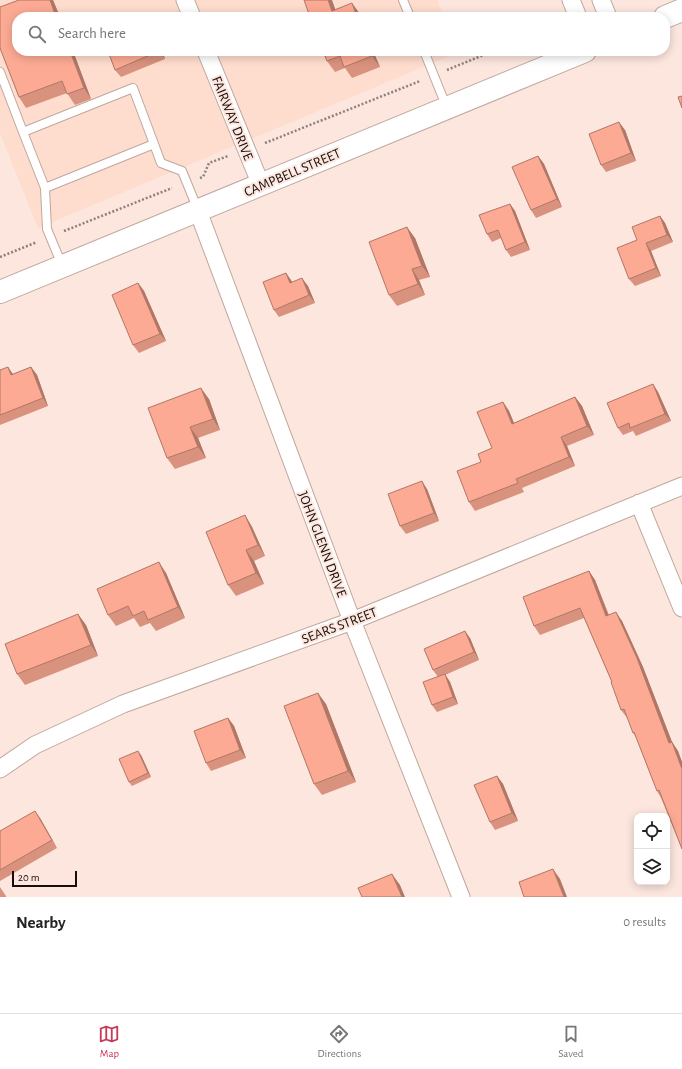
<!DOCTYPE html>
<html lang="en">
<head>
<meta charset="utf-8">
<style>
	:root { --surface:#fff; --page:#f2f2f2; --text:#222; --muted:#767676; --line:#e0e0e0; --accent:#c83857 }
	body { margin:0; font-family:"Alegreya Sans",sans-serif; background:var(--page); color:var(--text) }
	.controls { position:absolute; right:12px; bottom:12px; display:grid; overflow:hidden; border-radius:8px; box-shadow:0 2px 10px #0003 }
	.controls button { width:36px; height:36px; display:grid; place-items:center; padding:0; border:0; border-bottom:1px solid var(--line); background:var(--surface); color:var(--text); font:20px sans-serif }
	.scale { position:absolute; left:12px; bottom:10px; width:65px; box-sizing:border-box; padding-left:4px; border:2px solid #170e0b; border-top:0; font-size:11px; line-height:14px; white-space:nowrap; color:#170e0b; -webkit-text-stroke:3px #fce6de; paint-order:stroke }
	.list { margin:0; padding:0; list-style:none }
	h2 { display:flex; justify-content:space-between; align-items:center; height:52px; margin:0; padding:0 16px; font-size:17px }
	h2 small { font-size:13px; font-weight:400; color:var(--muted) }
	.icon { flex:none; width:22px; height:22px; fill:none; stroke:currentColor; stroke-width:2; stroke-linecap:round; stroke-linejoin:round }
	.map { position:relative; flex:none; width:682px; height:897px; overflow:hidden }
	.search { position:absolute; background:var(--surface); box-shadow:0 2px 10px #0003; left:12px; right:12px; top:12px; height:44px; display:flex; align-items:center; gap:10px; box-sizing:border-box; padding:0 14px; border-radius:16px; color:var(--muted); font-size:15px }
	.sheet { height:116px; background:var(--surface) }
	nav { display:flex; justify-content:space-around; align-items:center; box-sizing:border-box; height:56px; border-top:1px solid var(--line); background:var(--surface); font-size:11px; color:var(--muted) }
	nav a { display:grid; justify-items:center; gap:2px }
	nav .on { color:var(--accent) }
	.map>svg:first-child { display:block }
	.built { fill:#fedcce }
	.lines { fill:none; stroke-linecap:round; stroke-linejoin:round }
	.lane-casing { stroke:#c0a79d; stroke-width:10 }
	.street-casing { stroke:#c0a79d; stroke-width:19 }
	.secondary-casing { stroke:#c0a79d; stroke-width:24 }
	.path { stroke:#90807b; stroke-width:2.5; stroke-dasharray:2 2; stroke-linecap:butt }
	.lane { stroke:#fff; stroke-width:8 }
	.street { stroke:#fff; stroke-width:17 }
	.secondary { stroke:#fff; stroke-width:22 }
	.wall { fill:#d9927e }
	.shaded-wall { fill:#b07767 }
	.building { fill:#fcaa93; stroke:#b07767 }
	.labels { text-anchor:middle; stroke-width:4; stroke-linejoin:round; paint-order:stroke }
	.street-label { font-size:14px; fill:#170e0b; stroke:#fce6de }
</style>
</head>
<body>
<div class="map">
<svg width="682" height="897" viewBox="0 0 682 897">
	<rect width="100%" height="100%" fill="#fce6de"/>
	<path class="built" d="M0,0H437L444,17H17V51H458L459,52L38,228L0,133Z"/>
	<g class="lines">
		<defs>
			<path id="lane" d="M403,0L410,17
				M424,51L447,108
				M0,72L23,132
				M154,144L161,163L182,171L198,210
				M45,188L154,144L133,88L23,132L45,188L47,229L62,265"/>
			<path id="street" d="M185,0L192,17
				M571,0L578,17
				M601,0L608,17
				M206,51L261,185
				M198,211L352,621L461,897
				M639,503L682,608
				M0,769L35,745L123,704L352,621L682,486"/>
			<path id="secondary" d="M665,17L682,10
				M0,292L585,51"/>
		</defs>
		<use href="#lane" class="lane-casing"/>
		<use href="#street" class="street-casing"/>
		<use href="#secondary" class="secondary-casing"/>
		<path class="path" d="M447,70L493,51
			M265,143L420,81
			M200,178L203,177L209,163L228,156
			M64,231L172,188
			M0,257L37,242"/>
		<use href="#lane" class="lane"/>
		<use href="#street" class="street"/>
		<use href="#secondary" class="secondary"/>
	</g>
	<path class="wall" d="M19,0H53L60,17H17V51H73L91,99L75,105L67,93L26,108L19,97L0,48V7Z
		M108,51H162L165,59L121,77L115,70Z
		M323,51H373L380,67L352,78L345,68L335,72L327,61Z
		M625,130L636,161L606,172L601,165Z
		M538,156L544,164L562,207L536,218L531,210Z
		M510,204L515,211L530,250L511,257L506,250L501,238L492,242L487,234Z
		M660,216L665,223L673,242L651,251L661,276L635,286L629,279L637,240Z
		M415,238L430,277L419,280L425,295L397,306L389,295Z
		M286,273L292,282L308,286L315,303L279,317L274,310Z
		M138,283L144,291L166,341L139,353L133,345Z
		M8,367L13,374L31,367L37,375L48,406L0,425V370Z
		M653,384L658,392L671,421L636,436L633,431L623,435L618,428Z
		M575,397L582,406L594,435L567,446L575,466L522,488L524,492L475,511L469,502L481,462L492,448L503,402L509,411L514,423Z
		M209,399L220,430L198,438L206,458L175,469L167,458Z
		M427,489L439,521L406,534L400,526Z
		M245,515L252,527L265,556L254,561L264,584L236,596L228,585Z
		M589,571L595,580L609,615L622,621L643,667L672,742L678,751L682,762V849L661,798L657,791L636,737L633,733L628,719L621,710L612,682L584,618L540,635L534,626Z
		M166,573L185,618L156,631L150,623L140,627L134,618L116,626L108,615Z
		M86,625L98,656L25,685L17,674Z
		M470,638L479,660L445,675L450,682L458,704L437,712L432,705L438,677L433,670Z
		M326,704L356,782L322,795L314,784Z
		M228,718L234,726L246,758L211,771L206,763Z
		M141,755L151,777L132,786L129,782Z
		M497,776L503,784L518,821L495,830L490,822Z
		M40,818L57,848L0,881V831Z
		M0,887L6,896V897H0Z"/>
	<path class="shaded-wall" d="M50,0H53L60,17H56Z
		M328,0H332L338,17L332,11Z
		M352,3L360,14L361,17H357Z
		M70,51H73L91,99L84,88Z
		M159,51H162L165,59Z
		M370,51H373L380,67L372,56Z
		M619,122L625,130L636,161L631,153Z
		M538,156L544,164L562,207L557,199Z
		M510,204L515,211L530,250L525,242Z
		M660,216L665,223L673,242L667,235Z
		M407,227L415,238L430,277L422,266Z
		M646,243L651,251L661,276L656,268Z
		M412,269L419,280L425,295L418,284Z
		M286,273L291,280L296,290L290,283Z
		M302,278L308,286L315,303L309,295Z
		M138,283L144,291L166,341L160,334Z
		M8,367L13,375H11Z
		M31,367L37,375L48,406L43,398Z
		M653,384L658,392L671,421L665,414Z
		M201,388L209,399L220,430L213,419Z
		M575,397L582,406L594,435L587,426Z
		M503,402L509,411L518,433L512,424Z
		M190,427L198,438L206,458L198,447Z
		M561,437L567,446L575,466L569,457Z
		M422,481L427,489L439,521L434,513Z
		M245,515L252,527L265,556L258,545Z
		M246,550L254,561L264,584L256,573Z
		M159,562L166,573L185,618L178,607Z
		M589,571L595,580L612,625L606,616Z
		M616,612L622,621L643,667L672,742L678,751L682,762V769L669,743Z
		M78,614L86,625L98,656L91,645Z
		M465,631L470,638L479,660L474,652Z
		M445,674L450,682L458,704L453,697Z
		M318,693L326,704L356,782L348,771Z
		M228,718L234,726L246,758L240,750Z
		M138,751L141,755L151,777L148,773Z
		M497,776L503,784L518,821L512,813Z
		M35,811L40,818L57,848L52,840Z
		M553,869L560,879L567,897H564Z
		M392,874L400,885L405,897H402Z"/>
	<path class="building" d="M19,0H50L56,17H17V51H70L84,88L67,94L62,81L19,97L0,48V7Z
		M304,0H328L332,11L352,3L357,17H310Z
		M108,51H159L115,70Z
		M323,51H370L372,56L344,67L340,56L327,61Z
		M682,96V108L678,97Z
		M619,122L631,153L601,165L589,134Z
		M538,156L557,199L531,210L512,167Z
		M510,204L525,242L506,250L498,230L487,234L479,215Z
		M660,216L667,235L646,243L656,268L629,279L617,248L637,240L632,227Z
		M407,227L422,266L412,269L418,284L389,295L369,242Z
		M286,273L290,283L302,278L309,295L274,310L263,282Z
		M138,283L160,334L133,345L112,295Z
		M8,367L11,375L31,367L43,398L0,415V370Z
		M653,384L665,414L630,428L629,423L618,428L607,403Z
		M201,388L213,419L190,427L198,447L167,458L148,408Z
		M575,397L587,426L561,437L569,457L516,479L518,483L469,502L457,471L481,462L478,454L492,448L477,412L503,402L512,424Z
		M422,481L434,513L400,526L388,494Z
		M245,515L258,545L246,550L256,573L228,585L206,532Z
		M159,562L178,607L148,620L144,611L133,616L128,606L108,615L97,589Z
		M589,571L606,616L616,612L637,658L669,743L672,742L682,769V849L659,790L657,791L634,732L633,733L624,709L621,710L611,682H612L580,608L534,626L523,597Z
		M78,614L91,645L17,674L5,644Z
		M465,631L474,652L433,670L424,649Z
		M445,674L453,697L432,705L423,682Z
		M318,693L348,771L314,784L284,706Z
		M228,718L240,750L206,763L194,731Z
		M138,751L148,773L129,782L119,759Z
		M497,776L512,813L490,822L474,785Z
		M35,811L52,840L0,870V831Z
		M553,869L564,897H524L519,882Z
		M392,874L402,897H362L358,888Z"/>
	<g class="labels">
		<g class="street-label">
			<text transform="translate(233 118) rotate(68)" y="5">FAIRWAY DRIVE</text>
			<text transform="translate(292 172) rotate(-23)" y="5">CAMPBELL STREET</text>
			<text transform="translate(323 544) rotate(69)" y="5">JOHN GLENN DRIVE</text>
			<text transform="translate(339 625) rotate(-21)" y="5">SEARS STREET</text>
		</g>
	</g>
</svg>
<div class="controls">
<button><svg class="icon" aria-label="locate" viewBox="0 0 24 24"><circle cx="12" cy="12" r="6"/><path d="M12 2v4M12 18v4M2 12h4M18 12h4"/></svg></button>
<button><svg class="icon" aria-label="layers" viewBox="0 0 24 24"><path d="M12 4l9 5-9 5-9-5zM3 14l9 5 9-5"/></svg></button>
</div>
<div class="scale">20 m</div>
<div class="search"><svg class="icon" aria-label="search" viewBox="0 0 24 24"><circle cx="10" cy="10" r="6"/><path d="M15 15l6 6"/></svg>Search here</div>
</div>
<section class="sheet">
<h2>Nearby<small>0 results</small></h2>
<ul class="list">
</ul>
</section>
<nav>
<a class="on"><svg class="icon" aria-label="map" viewBox="0 0 24 24"><path d="M3 6l6-2 6 2 6-2v14l-6 2-6-2-6 2zM9 4v14M15 6v14"/></svg>Map</a>
<a><svg class="icon" aria-label="directions" viewBox="0 0 24 24"><path d="M12 3l9 9-9 9-9-9zM9 14v-3h6M13 9l2 2-2 2"/></svg>Directions</a>
<a><svg class="icon" aria-label="saved" viewBox="0 0 24 24"><path d="M7 4h10v16l-5-4-5 4z"/></svg>Saved</a>
</nav>
</body>
</html>
